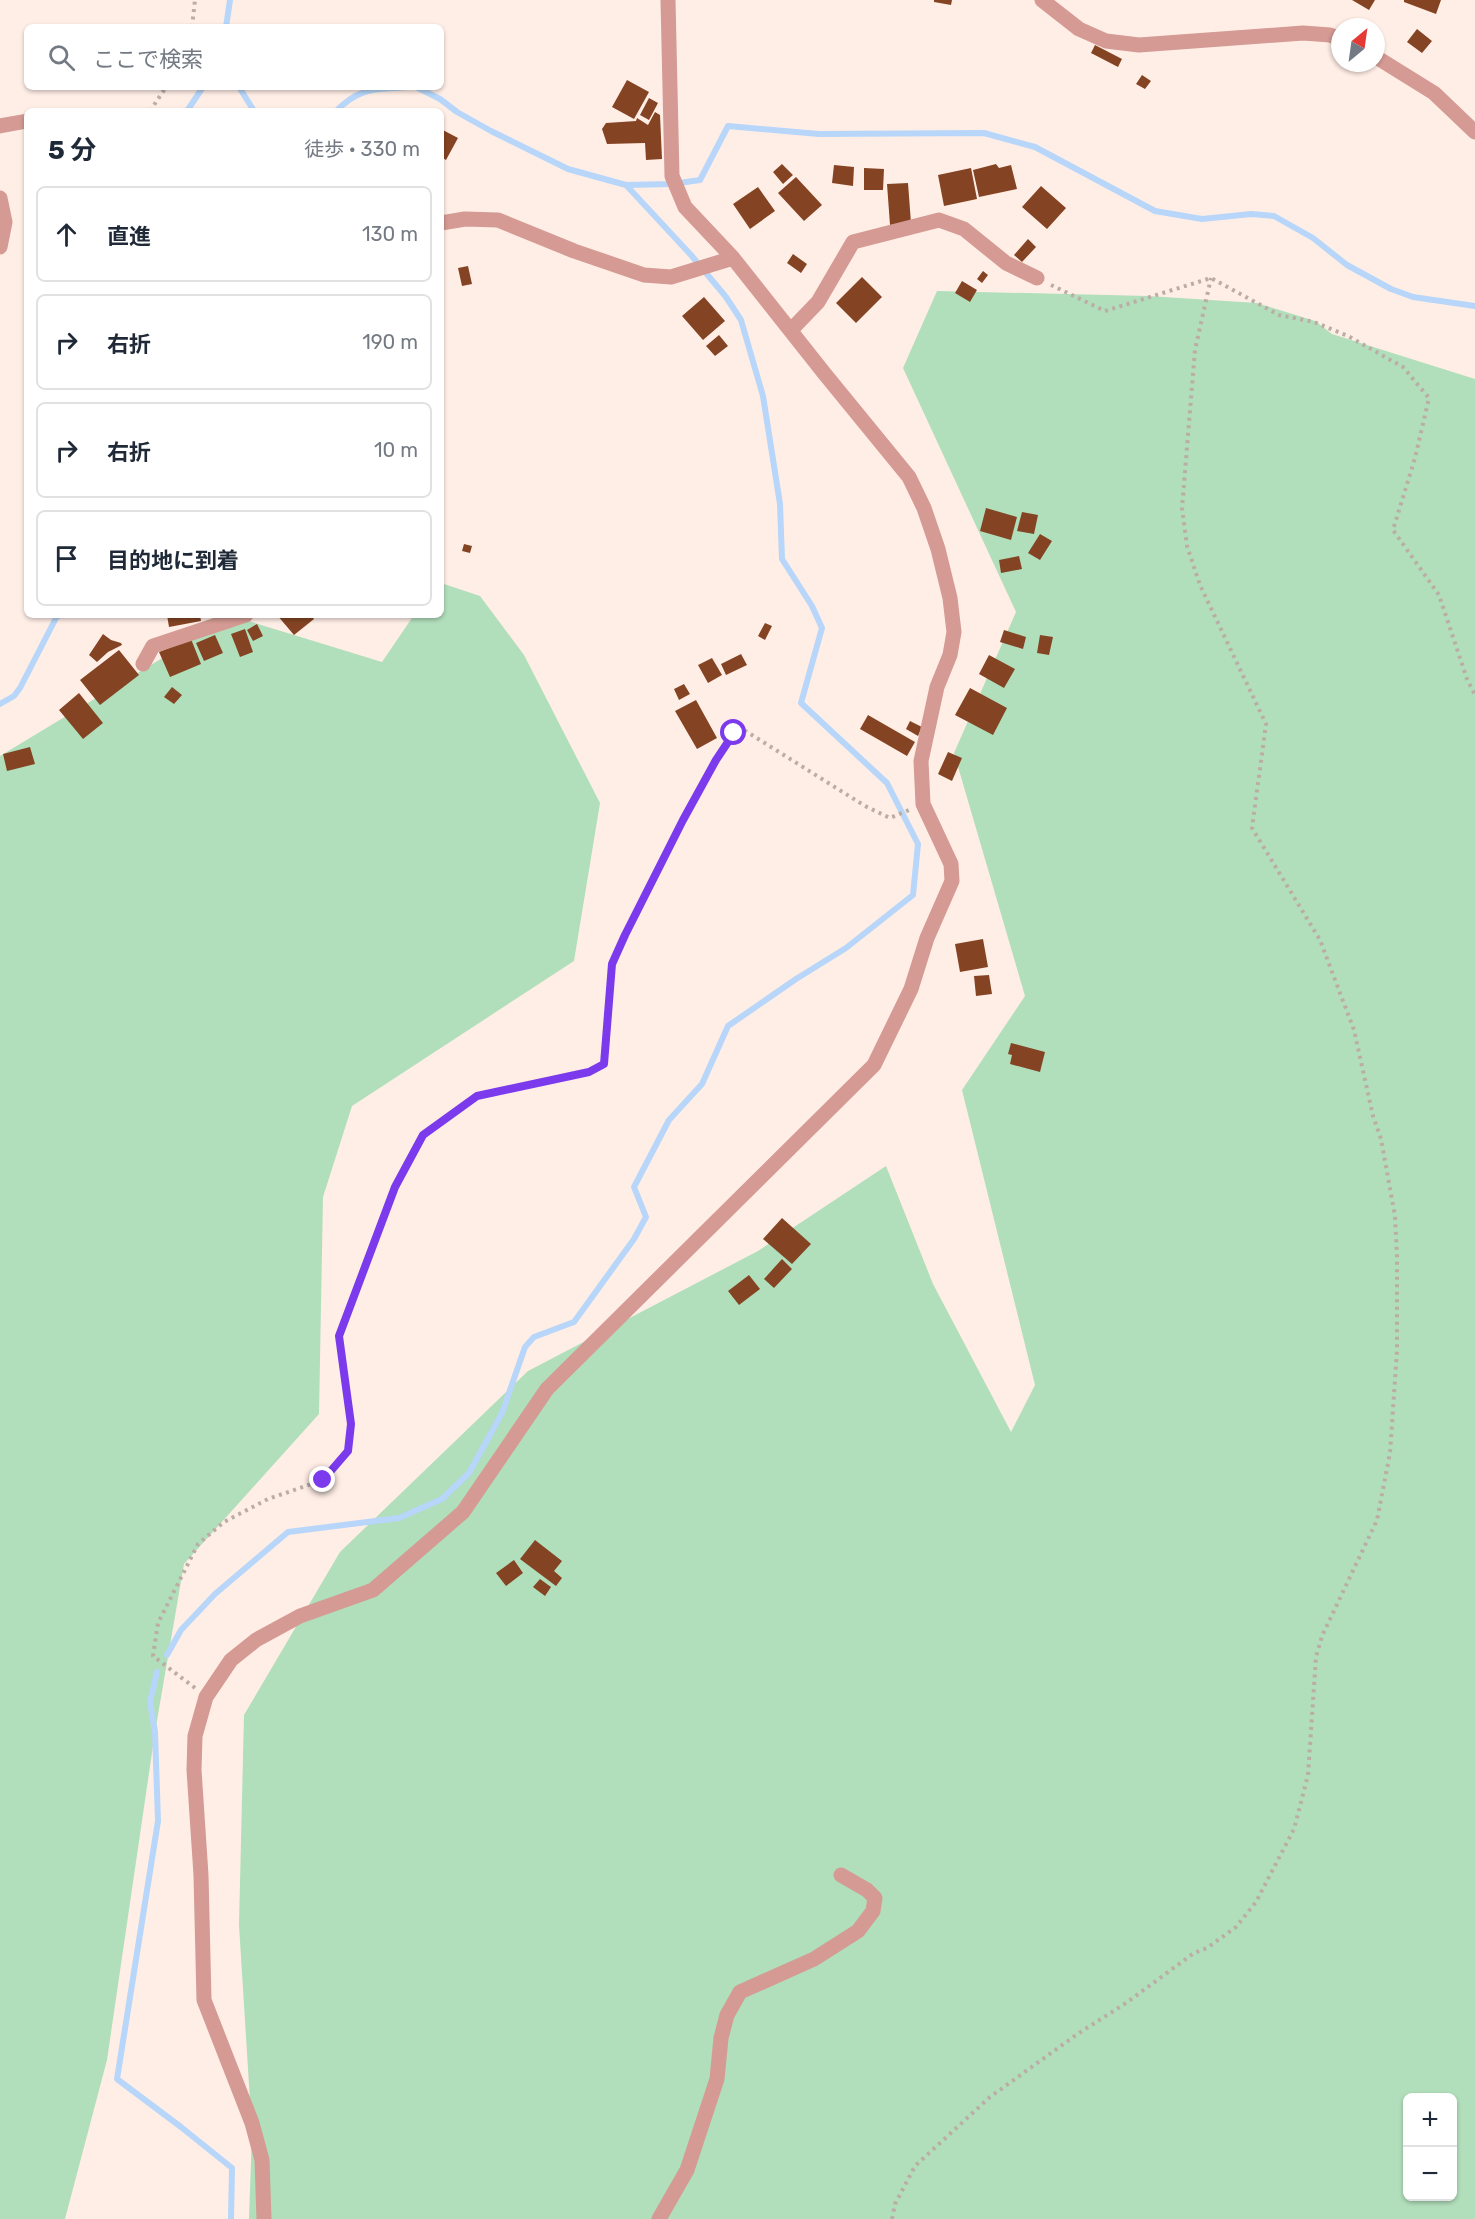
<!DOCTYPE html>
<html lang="ja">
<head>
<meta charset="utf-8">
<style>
	:root { --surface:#fff; --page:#f2f2f3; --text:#1f2937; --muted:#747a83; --line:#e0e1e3 }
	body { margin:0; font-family:Rubik,"Noto Sans JP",sans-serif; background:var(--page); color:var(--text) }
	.controls { position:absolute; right:18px; bottom:18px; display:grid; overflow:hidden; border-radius:9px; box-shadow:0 2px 4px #0004 }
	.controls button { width:54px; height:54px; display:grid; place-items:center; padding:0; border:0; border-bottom:2px solid var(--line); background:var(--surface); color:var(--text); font:30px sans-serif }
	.compass { position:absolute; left:1331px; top:18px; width:54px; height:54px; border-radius:50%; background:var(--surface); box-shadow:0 2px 4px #0004; rotate:29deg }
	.stop { position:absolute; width:18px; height:18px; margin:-14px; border:4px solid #7c3aed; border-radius:50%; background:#fff }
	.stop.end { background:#7c3aed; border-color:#fff; box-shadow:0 2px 6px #0008 }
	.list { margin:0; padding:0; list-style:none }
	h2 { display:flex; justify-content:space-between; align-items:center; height:78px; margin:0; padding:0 24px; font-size:26px }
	h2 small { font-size:20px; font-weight:400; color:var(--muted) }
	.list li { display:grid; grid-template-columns:39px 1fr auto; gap:18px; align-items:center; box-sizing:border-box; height:96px; margin:0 12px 12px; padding:0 12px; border:2px solid var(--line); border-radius:9px }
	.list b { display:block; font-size:22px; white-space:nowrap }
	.list em { font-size:20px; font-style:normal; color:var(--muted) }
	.icon { flex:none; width:33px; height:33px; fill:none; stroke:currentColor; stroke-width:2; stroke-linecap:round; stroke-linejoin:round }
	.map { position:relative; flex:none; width:1475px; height:2219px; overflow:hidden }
	.search { position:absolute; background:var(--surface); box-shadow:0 2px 4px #0004; left:24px; top:24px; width:420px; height:66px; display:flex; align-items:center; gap:15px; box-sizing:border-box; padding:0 21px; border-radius:9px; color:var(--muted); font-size:22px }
	.panel { position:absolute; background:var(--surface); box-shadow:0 2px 4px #0004; left:24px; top:108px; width:420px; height:510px; border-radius:9px }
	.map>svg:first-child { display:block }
	.green { fill:#b1debb; fill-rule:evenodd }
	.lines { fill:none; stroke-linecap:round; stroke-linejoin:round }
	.stream { stroke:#b7d6f9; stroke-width:6 }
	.building { fill:#844424 }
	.path { stroke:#bbada6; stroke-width:4; stroke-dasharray:3 4.5; stroke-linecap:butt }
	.minor { stroke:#d49a93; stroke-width:15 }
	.route { stroke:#7c3aed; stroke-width:8 }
</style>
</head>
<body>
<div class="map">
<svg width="1475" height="2219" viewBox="0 0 1475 2219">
	<rect width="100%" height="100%" fill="#ffeee6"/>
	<path class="green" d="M937,291L1148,296L1257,303L1315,321L1332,334L1475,379V2219H249L252,2133L239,1925L244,1715L340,1552L528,1371L758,1251L886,1166L933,1284L1011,1432L1035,1385L962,1090L1025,996L954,753L1016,612L903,368ZM1408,2098H1452V2196H1408Z
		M441,583L480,596L524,655L600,803L574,961L352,1106L323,1197L319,1414L184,1564L155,1732L107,2060L65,2219H0V756L232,616L382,662L414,615H441Z"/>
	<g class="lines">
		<path class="stream" d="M226,27L230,0
			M239,87L254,111
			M416,87L440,99L457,112L491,131L568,169L626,185L672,184L700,180L728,126L819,134L984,133L1035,147L1155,211L1202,219L1251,214L1274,216L1313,238L1347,265L1391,289L1413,297L1475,306
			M187,111L203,87
			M336,111C361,86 376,90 408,87
			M0,704L14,696L20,688L56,618L59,615
			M167,1655L181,1630L215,1594L288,1532L399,1518L442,1499L469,1473L502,1413L525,1347L534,1337L574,1322L634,1239L646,1217L634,1187L669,1120L702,1084L728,1026L796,979L846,948L913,895L918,844L887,783L801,703L822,628L812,606L782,559L780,504L763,396L741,320L726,297L691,255L626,185
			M157,1672L150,1702L155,1732L158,1821L117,2079L181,2127L232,2168L231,2219"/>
	</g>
	<path class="building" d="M934,0H952L951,5L934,2Z
		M1352,0H1375L1369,10Z
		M1404,0H1441L1436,14L1404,2Z
		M1417,29L1432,41L1422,53L1407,42Z
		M1095,45L1122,59L1118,67L1091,53Z
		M1142,75L1151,81L1145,89L1136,84Z
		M627,80L649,92L634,119L612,107Z
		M649,98L658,103L649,120L640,115Z
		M655,112L660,115L662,159L646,160L645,143L607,144L602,129L606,123L636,121L637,118L648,125Z
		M441,129L458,138L446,160L441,157Z
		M782,164L793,175L783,184L773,172Z
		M996,164L999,168L1011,165L1017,189L979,197L973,170Z
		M834,165L854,167L853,186L832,183Z
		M864,168L884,169L883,190H864Z
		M971,168L977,199L944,206L938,175Z
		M796,177L822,205L804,221L778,193Z
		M908,183L911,223L890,225L887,184Z
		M1041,186L1066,208L1047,229L1022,207Z
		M758,187L775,211L750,229L733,204Z
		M1028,239L1036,247L1022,262L1014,255Z
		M793,254L807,264L801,273L787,263Z
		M468,266L472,284L462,286L458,268Z
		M983,271L988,275L982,283L977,279Z
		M862,277L882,297L856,323L836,303Z
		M962,281L977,290L970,302L955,293Z
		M704,297L725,321L703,340L682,316Z
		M719,335L728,346L715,356L706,346Z
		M986,508L1017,517L1011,540L980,531Z
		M1022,512L1038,515L1034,534L1017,531Z
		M1040,534L1052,541L1040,560L1028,553Z
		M464,544L472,546L470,553L462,551Z
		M1019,556L1022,569L1001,573L999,560Z
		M167,615H200L201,621L169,627Z
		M277,615H311L314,619L294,635Z
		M765,623L772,626L765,640L758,636Z
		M257,624L263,636L253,641L247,630Z
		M245,629L253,652L240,657L231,634Z
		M1004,630L1026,637L1023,649L1000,642Z
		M103,634L111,640L121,643L122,645L108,652L97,662L89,655Z
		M215,635L223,653L204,661L196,643Z
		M1040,635L1053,637L1049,655L1037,653Z
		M191,639L201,664L170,677L159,652Z
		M119,650L139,675L100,705L80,680Z
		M741,654L747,665L726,675L721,664Z
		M989,655L1015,669L1004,688L979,674Z
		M712,658L722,675L708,683L698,665Z
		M684,684L690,694L679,700L674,689Z
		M172,687L182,695L174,704L164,697Z
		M970,688L1007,708L993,735L955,715Z
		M79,693L103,723L83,739L59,710Z
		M696,700L717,738L697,749L675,711Z
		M868,715L915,742L907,756L860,729Z
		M910,721L922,727L918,736L906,729Z
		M30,747L35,764L7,771L3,754Z
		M948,752L962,758L952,781L938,774Z
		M983,939L988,967L960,972L955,944Z
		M989,975L992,994L976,996L974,976Z
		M1011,1043L1045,1052L1040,1072L1010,1064L1012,1055L1008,1054Z
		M782,1218L811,1244L792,1264L763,1239Z
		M782,1259L792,1269L774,1288L764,1279Z
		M749,1275L760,1289L739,1305L728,1291Z
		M535,1540L562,1561L554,1571L562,1578L556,1586L520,1559Z
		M514,1560L523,1573L506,1586L496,1573Z
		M540,1579L551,1587L545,1596L533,1587Z"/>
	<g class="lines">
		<path class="path" d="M192,27L195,0
			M150,111L166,87
			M1051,285L1105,311L1211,278L1279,315L1314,322L1348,336L1403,367L1429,398L1415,458L1393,530L1439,595L1467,679L1475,695
			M195,1688L153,1656L158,1623L198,1544L224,1522L268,1499L323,1480L348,1451L351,1424L339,1336L395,1187L423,1135L477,1096L589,1072L604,1064L612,964L683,820L716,760L734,733L744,730L865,806L890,818L909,810
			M892,2219L895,2204L915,2166L990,2097L1076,2035L1126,2003L1194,1953L1207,1948L1236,1927L1256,1902L1294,1829L1308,1775L1316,1657L1322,1636L1377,1520L1390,1453L1397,1351V1256L1395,1216L1381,1139L1373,1116L1354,1030L1320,940L1252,828L1266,724L1200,585L1187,546L1182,508L1195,350L1211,278"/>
		<path class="minor" d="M1042,0L1079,29L1106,41L1139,45L1303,33L1330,35L1340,39
			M1376,57L1434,93L1475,132
			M0,126L27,121
			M0,198L5,222L0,247
			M441,223L465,219L498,220L574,251L644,275L671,277L733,258
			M791,330L818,302L853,242L939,220L964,229L1006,263L1037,278
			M143,664L153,646L246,615
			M264,2219L262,2160L252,2123L204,2000L201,1875L194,1770L195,1736L206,1697L231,1660L256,1640L300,1616L373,1590L463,1512L547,1389L874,1065L911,989L927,938L952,881L951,864L923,804L921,761L937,687L950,655L954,632L950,598L938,549L924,508L909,477L824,373L733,258L685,207L672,176L668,0
			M659,2219L687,2170L717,2079L721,2038L727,2015L740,1992L814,1959L858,1931L873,1911L875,1898L867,1890L841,1875"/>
	</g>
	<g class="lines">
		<path class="route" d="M323,1480L348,1451L351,1424L339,1336L395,1187L423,1135L477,1096L589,1072L604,1064L612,964L625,935L683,820L716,760L734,733"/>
	</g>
</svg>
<div class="controls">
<button>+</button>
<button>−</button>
</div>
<svg class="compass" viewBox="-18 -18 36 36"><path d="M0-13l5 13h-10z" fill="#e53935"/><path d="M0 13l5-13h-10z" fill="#747a83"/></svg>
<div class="stop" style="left:734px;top:733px"></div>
<div class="stop end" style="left:323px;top:1480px"></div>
<div class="search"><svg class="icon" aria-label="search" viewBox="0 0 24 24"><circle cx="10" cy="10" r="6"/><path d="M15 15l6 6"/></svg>ここで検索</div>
<section class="panel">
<h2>5 分<small>徒歩 · 330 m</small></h2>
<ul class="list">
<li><svg class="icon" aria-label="ahead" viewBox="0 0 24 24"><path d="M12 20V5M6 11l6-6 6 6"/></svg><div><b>直進</b></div><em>130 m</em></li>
<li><svg class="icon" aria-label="right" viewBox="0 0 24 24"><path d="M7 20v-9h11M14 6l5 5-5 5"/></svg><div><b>右折</b></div><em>190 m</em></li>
<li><svg class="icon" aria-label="right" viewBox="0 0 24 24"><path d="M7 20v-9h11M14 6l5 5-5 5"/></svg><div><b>右折</b></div><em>10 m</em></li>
<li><svg class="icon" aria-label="arrive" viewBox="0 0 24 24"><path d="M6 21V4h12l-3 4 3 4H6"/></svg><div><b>目的地に到着</b></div></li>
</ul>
</section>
</div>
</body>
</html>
